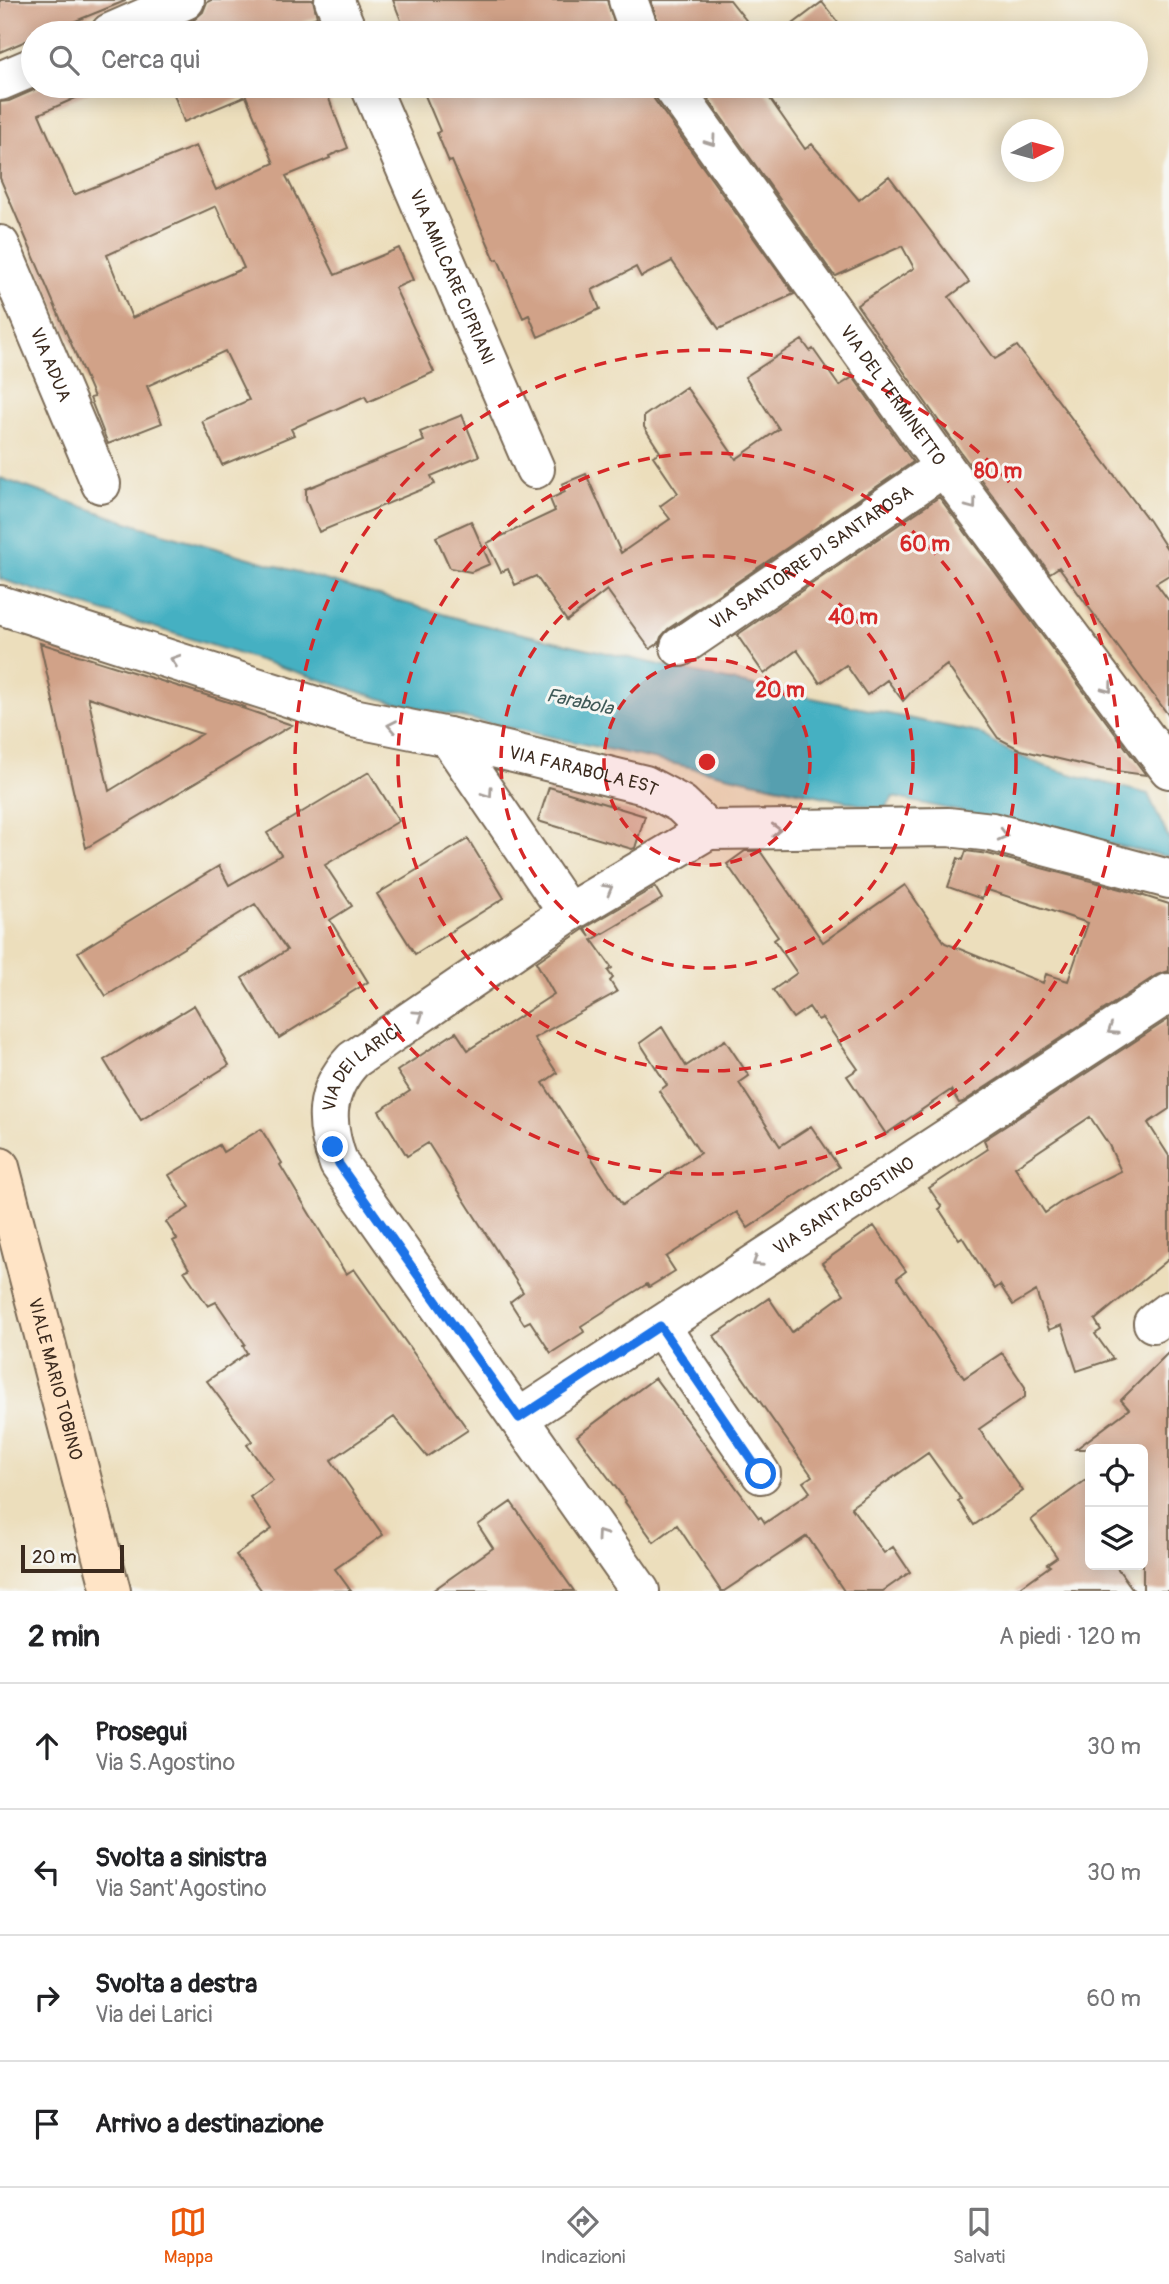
<!DOCTYPE html>
<html lang="it">
<head>
<meta charset="utf-8">
<style>
	:root { --surface:#fff; --page:#f2f2f2; --text:#202124; --muted:#757577; --line:#e0e0e0; --accent:#ea580c }
	body { margin:0; font-family:Pangolin,sans-serif; background:var(--page); color:var(--text) }
	.controls { position:absolute; right:21px; bottom:21px; display:grid; overflow:hidden; border-radius:10px; box-shadow:0 4px 18px #0003 }
	.controls button { width:63px; height:63px; display:grid; place-items:center; padding:0; border:0; border-bottom:2px solid var(--line); background:var(--surface); color:var(--text); font:35px sans-serif }
	.compass { position:absolute; left:1001px; top:119px; width:63px; height:63px; border-radius:50%; background:var(--surface); box-shadow:0 4px 18px #0003; rotate:84deg }
	.scale { position:absolute; left:21px; bottom:18px; width:103px; box-sizing:border-box; padding-left:7px; border:4px solid #3b2a1e; border-top:0; font-size:19px; line-height:24px; white-space:nowrap; color:#3b2a1e; -webkit-text-stroke:5px #f6f6f2; paint-order:stroke }
	.stop { position:absolute; width:21px; height:21px; margin:-16px; border:5px solid #1a73e8; border-radius:50%; background:#fff }
	.stop.end { background:#1a73e8; border-color:#fff; box-shadow:0 2px 7px #0008 }
	.list { margin:0; padding:0; list-style:none }
	h2 { display:flex; justify-content:space-between; align-items:center; height:91px; margin:0; padding:0 28px; font-size:30px }
	h2 small { font-size:23px; font-weight:400; color:var(--muted) }
	.list li { display:grid; grid-template-columns:46px 1fr auto; gap:21px; align-items:center; box-sizing:border-box; height:126px; padding:0 28px; border-top:2px solid var(--line) }
	.list b { display:block; font-size:26px; white-space:nowrap }
	.list p { margin:0; font-size:23px; white-space:nowrap; color:var(--muted) }
	.list em { font-size:23px; font-style:normal; color:var(--muted) }
	.icon { flex:none; width:38px; height:38px; fill:none; stroke:currentColor; stroke-width:2; stroke-linecap:round; stroke-linejoin:round }
	.map { position:relative; flex:none; width:1169px; height:1591px; overflow:hidden }
	.search { position:absolute; background:var(--surface); box-shadow:0 4px 18px #0003; left:21px; right:21px; top:21px; height:77px; display:flex; align-items:center; gap:18px; box-sizing:border-box; padding:0 24px; border-radius:38px; color:var(--muted); font-size:26px }
	.sheet { height:595px; background:var(--surface) }
	nav { display:flex; justify-content:space-around; align-items:center; box-sizing:border-box; height:98px; border-top:2px solid var(--line); background:var(--surface); font-size:19px; color:var(--muted) }
	nav a { display:grid; justify-items:center; gap:4px }
	nav .on { color:var(--accent) }
	.map>svg:first-child { display:block }
	.water { fill:#44b0c2; stroke:#406d70; stroke-width:2 }
	.building { fill:#d1a288; fill-rule:evenodd }
	.lines { fill:none; stroke-linecap:round; stroke-linejoin:round }
	.minor-casing { stroke:#796955; stroke-width:42 }
	.secondary-casing { stroke:#796955; stroke-width:42 }
	.minor { stroke:#fff; stroke-width:38 }
	.secondary { stroke:#ffe4c6; stroke-width:38 }
	.oneway { stroke:#a79f9a }
	.route { stroke:#1a73e8; stroke-width:9 }
	.ring { fill:none; stroke:#d62828; stroke-width:3.5; stroke-dasharray:12 9 }
	.labels { text-anchor:middle; stroke-width:6; stroke-linejoin:round; paint-order:stroke }
	.street-label { font-size:18px; fill:#3b2a1e; stroke:#f6f6f2 }
	.water-label { font-size:19px; font-style:italic; fill:#3e5957; stroke:#f6f6f2 }
	.centre { fill:#d62828; stroke:#f6f6f2; stroke-width:3.5 }
	.ring-label { font-size:21px; text-anchor:middle; font-weight:bold; fill:#d62828; stroke:#f6f6f2; stroke-width:6; stroke-linejoin:round; paint-order:stroke }
</style>
</head>
<body>
<div class="map">
<svg width="1169" height="1591" viewBox="0 0 1169 1591">
	<rect width="100%" height="100%" fill="#f6f6f2"/>
	<filter id="ink" filterUnits="userSpaceOnUse"><feTurbulence type="fractalNoise" baseFrequency=".0143" numOctaves="2"/><feDisplacementMap in="SourceGraphic" scale="14" xChannelSelector="R" yChannelSelector="G"/><feConvolveMatrix kernelMatrix="1 2 1 2 8 2 1 2 1" color-interpolation-filters="sRGB"/></filter>
	<filter id="wash" filterUnits="userSpaceOnUse"><feTurbulence type="fractalNoise" baseFrequency=".00686" numOctaves="4" result="noise"/><feDisplacementMap in="SourceGraphic" scale="28" xChannelSelector="R" yChannelSelector="G"/><feGaussianBlur stdDeviation="1.57" result="paint"/><feColorMatrix in="noise" values="0 0 0 0 0 0 0 0 0 0 0 0 0 0 0 0 0 1.4 0 .05"/><feComposite in="paint" operator="in"/></filter>
	<g filter="url(#wash)">
		<rect width="100%" height="100%" fill="#ecdebc"/>
		<path class="water" d="M0,478L136,525L470,622L736,682L979,733C1030,769 1088,778 1148,794L1169,839V857L893,797L885,810L392,702L0,579Z"/>
		<g id="blocks">
			<path class="building" d="M0,0H125V1L46,33H33V38L0,52Z
				M211,0H313L317,17L290,27L292,33H164L194,20L203,12L207,2Z
				M393,0H607L617,33H406Z
				M651,0H730L756,33H661Z
				M822,2L846,33H781Z
				M43,86H103L39,114L74,195L196,146L216,190L274,163L246,96L184,122L171,86H324L348,148L329,156L330,158L286,176L335,275L399,248L413,280L395,288L434,372L368,402L365,396L291,429L294,435L222,465L202,421L249,400L225,351L147,386L162,423L108,444L90,398L94,397L0,178V102L9,101ZM216,206L244,268L132,318L107,255Z
				M421,86H651L654,99L794,294L719,329L672,261L641,277L636,267L592,290L600,309L538,337L529,315L523,318L498,259L495,260L452,161L449,162L437,133L440,131Z
				M699,86H761L805,149L812,144L859,200L889,176L969,282L949,297L995,359L1017,346L1149,521L1169,552V575L1156,583L1169,601V716L1059,567L1050,573L962,454L857,305L914,268L902,246L836,276L833,274Z
				M802,340L810,351L813,349L839,386L853,377L913,462L668,629L661,637L659,643L650,649L607,590L567,621L536,576L515,585L508,569L501,572L487,543L555,511L550,499L565,492L562,484L586,474L621,553L670,519L660,506L678,493L653,456L660,452L644,427V416L686,387L736,459L779,429L745,377Z
				M462,415L479,456L431,476L435,484L319,532L306,500V489L424,441L420,432Z
				M939,497L1146,775L1101,769L1021,750L998,738L947,665L914,689L903,701L887,680L867,695L846,665L820,683L797,650L764,674L737,635Z
				M471,521L490,564L471,572L450,568L436,537Z
				M40,643L244,707L242,708L292,725L86,848ZM88,697L113,705L202,734L109,791Z
				M369,772L399,821L325,865L352,906L330,920L368,982L279,1038L242,978L287,950L255,904L106,996L78,952L219,866L229,885L281,855L267,833Z
				M549,787L645,816L635,848L632,849L538,821Z
				M468,839L504,898L415,954L377,894Z
				M745,851H760L823,942L905,885L945,943L1043,983L1046,974L1068,981L1088,923L985,889L982,899L948,887L958,858L963,860L966,851L988,854L1125,890L1169,904V971L1157,975L963,1102L959,1103L951,1090L886,1134L847,1076L858,1069L822,1018L818,1020L809,1007L793,1018L773,990L797,973L774,940L778,937L727,864Z
				M655,887L662,899L592,940L612,968L608,971L613,978L610,981L617,992L534,1038L557,1073L543,1083L622,1205L700,1153L659,1091L667,1085L640,1043L662,1027L686,1066L725,1040L749,1076L739,1083L780,1146L811,1126L839,1167L748,1228L737,1212L666,1257L675,1271L649,1287L647,1284L581,1326L584,1332L551,1353L530,1321L524,1324L510,1302L523,1292L428,1143L407,1156L379,1111L410,1091L397,1071L456,1032L468,1050L554,994L536,962L584,929L590,937L585,928Z
				M194,1005L229,1065L141,1120L104,1060Z
				M1169,1019V1109L1148,1123L1169,1156V1259L1095,1320L1101,1330L1095,1334L1113,1359L1077,1371L1062,1325L1049,1330L1036,1291L1013,1305L1000,1285L995,1289L962,1237L959,1239L939,1209L942,1207L929,1188L988,1149L984,1140ZM1090,1117L1109,1145L1121,1171L1065,1199L1045,1213L1015,1167Z
				M261,1129L282,1163L280,1165L346,1274L354,1269L468,1430L427,1457L394,1417L331,1460L383,1535L335,1569L351,1591H262L236,1555L272,1529L250,1497L273,1480L247,1445L252,1441L207,1381L247,1353L243,1346L245,1344L216,1302L208,1306L184,1271L189,1269L173,1241L177,1239L166,1222L189,1208L169,1175L219,1145L223,1152Z
				M874,1226L906,1271L897,1278L964,1378L1002,1353L1025,1387V1397L979,1429L1023,1491L974,1525L958,1501L961,1499L928,1453L851,1507L884,1553L893,1547L910,1572L883,1591H844L807,1536L724,1591H721L677,1525L654,1542L625,1502L626,1501L577,1436L655,1378L759,1518L761,1517L765,1523L810,1492L803,1482L812,1476L714,1336L769,1298L792,1332L844,1294L822,1263Z
				M1169,1352V1591H1143V1449H1076L1129,1409L1121,1400Z
				M1090,1477V1565H1115L1134,1591H1015L1050,1566L1047,1564L1057,1557L1031,1520Z
				M511,1502L574,1591H432L493,1548L478,1525Z"/>
		</g>
	</g>
	<g filter="url(#ink)">
		<use href="#blocks" fill-opacity="0" stroke="#796955" stroke-width="2"/>
		<g class="lines">
			<defs>
				<g id="minor">
					<path d="M334,0L348,33"/>
					<path d="M628,0L640,33"/>
					<path d="M110,33L185,0"/>
					<path d="M0,81L33,67"/>
					<path id="s1" d="M370,86L535,469"/>
					<path id="s2" d="M672,86L944,467L1169,769"/>
					<path id="s3" d="M0,245L101,484"/>
					<path id="s4" d="M0,605L353,718L448,737L645,785L681,804L708,830L948,827L992,832L1169,879"/>
					<path id="s5" d="M680,647L944,467"/>
					<path d="M448,737L568,913"/>
					<path d="M1153,1323L1169,1311"/>
					<path d="M660,1326L761,1474"/>
					<path id="s6" d="M519,1418L1169,993"/>
					<path id="s7" d="M640,1591L339,1164C324,1124 323,1092 353,1060L568,913L708,830"/>
				</g>
				<g id="secondary">
					<path id="s8" d="M0,1167L111,1591"/>
				</g>
			</defs>
			<use href="#minor" class="minor-casing"/>
			<use href="#secondary" class="secondary-casing"/>
			<use href="#minor" class="minor"/>
			<use href="#secondary" class="secondary"/>
		</g>
		<defs><path id="oneway-chevron" d="M-2-3.5L2.5 0L-2 3.5" fill="none" stroke-width="1.6" stroke-linecap="round" stroke-linejoin="round" transform="scale(1.75)"/></defs>
		<g class="oneway">
			<use href="#oneway-chevron" transform="translate(711 141) rotate(55)"/>
			<use href="#oneway-chevron" transform="translate(972 505) rotate(53)"/>
			<use href="#oneway-chevron" transform="translate(175 660) rotate(-162)"/>
			<use href="#oneway-chevron" transform="translate(1108 688) rotate(53)"/>
			<use href="#oneway-chevron" transform="translate(392 726) rotate(-169)"/>
			<use href="#oneway-chevron" transform="translate(488 793) rotate(56)"/>
			<use href="#oneway-chevron" transform="translate(776 830) rotate(-2)"/>
			<use href="#oneway-chevron" transform="translate(1003 835) rotate(14)"/>
			<use href="#oneway-chevron" transform="translate(608 889) rotate(-30)"/>
			<use href="#oneway-chevron" transform="translate(419 1015) rotate(-34)"/>
			<use href="#oneway-chevron" transform="translate(1112 1030) rotate(147)"/>
			<use href="#oneway-chevron" transform="translate(757 1262) rotate(147)"/>
			<use href="#oneway-chevron" transform="translate(601 1535) rotate(-125)"/>
		</g>
	</g>
	<g class="lines" filter="url(#ink)">
		<path class="route" d="M333,1147L339,1164L519,1418L660,1326L761,1474"/>
	</g>
	<circle cx="707" cy="762" r="103" fill="#d62828" fill-opacity=".12"/>
	<g class="ring">
		<circle cx="707" cy="762" r="103"/>
		<circle cx="707" cy="762" r="206"/>
		<circle cx="707" cy="762" r="309"/>
		<circle cx="707" cy="762" r="412"/>
	</g>
	<g class="labels">
		<g class="street-label">
			<text dy="6" stroke="none"><textPath href="#s1" startOffset="208">VIA AMILCARE CIPRIANI</textPath></text>
			<text dy="6" stroke="none"><textPath href="#s3" startOffset="130">VIA ADUA</textPath></text>
			<text dy="6" stroke="none"><textPath href="#s2" startOffset="380">VIA DEL TERMINETTO</textPath></text>
			<text dy="6" stroke="none"><textPath href="#s5" startOffset="159">VIA SANTORRE DI SANTAROSA</textPath></text>
			<text dy="6" stroke="none"><textPath href="#s4" startOffset="607">VIA FARABOLA EST</textPath></text>
			<text dy="6" stroke="none"><textPath href="#s7" startOffset="634">VIA DEI LARICI</textPath></text>
			<text dy="6" stroke="none"><textPath href="#s6" startOffset="388">VIA SANT'AGOSTINO</textPath></text>
			<text dy="6" stroke="none"><textPath href="#s8" startOffset="219">VIALE MARIO TOBINO</textPath></text>
		</g>
		<g class="water-label">
			<text transform="translate(580 701) rotate(12)" y="7">Farabola</text>
		</g>
	</g>
	<circle cx="707" cy="762" r="10" class="centre"/>
	<g class="ring-label">
		<text x="998" y="478">80 m</text>
		<text x="925" y="551">60 m</text>
		<text x="853" y="624">40 m</text>
		<text x="780" y="697">20 m</text>
	</g>
</svg>
<div class="controls">
<button><svg class="icon" aria-label="locate" viewBox="0 0 24 24"><circle cx="12" cy="12" r="6"/><path d="M12 2v4M12 18v4M2 12h4M18 12h4"/></svg></button>
<button><svg class="icon" aria-label="layers" viewBox="0 0 24 24"><path d="M12 4l9 5-9 5-9-5zM3 14l9 5 9-5"/></svg></button>
</div>
<svg class="compass" viewBox="-18 -18 36 36"><path d="M0-13l5 13h-10z" fill="#e53935"/><path d="M0 13l5-13h-10z" fill="#757577"/></svg>
<div class="scale">20 m</div>
<div class="stop" style="left:761px;top:1474px"></div>
<div class="stop end" style="left:333px;top:1147px"></div>
<div class="search"><svg class="icon" aria-label="search" viewBox="0 0 24 24"><circle cx="10" cy="10" r="6"/><path d="M15 15l6 6"/></svg>Cerca qui</div>
</div>
<section class="sheet">
<h2>2 min<small>A piedi · 120 m</small></h2>
<ul class="list">
<li><svg class="icon" aria-label="ahead" viewBox="0 0 24 24"><path d="M12 20V5M6 11l6-6 6 6"/></svg><div><b>Prosegui</b><p>Via S.Agostino</p></div><em>30 m</em></li>
<li><svg class="icon" aria-label="left" viewBox="0 0 24 24"><path d="M17 20v-9H6M10 6l-5 5 5 5"/></svg><div><b>Svolta a sinistra</b><p>Via Sant'Agostino</p></div><em>30 m</em></li>
<li><svg class="icon" aria-label="right" viewBox="0 0 24 24"><path d="M7 20v-9h11M14 6l5 5-5 5"/></svg><div><b>Svolta a destra</b><p>Via dei Larici</p></div><em>60 m</em></li>
<li><svg class="icon" aria-label="arrive" viewBox="0 0 24 24"><path d="M6 21V4h12l-3 4 3 4H6"/></svg><div><b>Arrivo a destinazione</b></div></li>
</ul>
</section>
<nav>
<a class="on"><svg class="icon" aria-label="map" viewBox="0 0 24 24"><path d="M3 6l6-2 6 2 6-2v14l-6 2-6-2-6 2zM9 4v14M15 6v14"/></svg>Mappa</a>
<a><svg class="icon" aria-label="directions" viewBox="0 0 24 24"><path d="M12 3l9 9-9 9-9-9zM9 14v-3h6M13 9l2 2-2 2"/></svg>Indicazioni</a>
<a><svg class="icon" aria-label="saved" viewBox="0 0 24 24"><path d="M7 4h10v16l-5-4-5 4z"/></svg>Salvati</a>
</nav>
</body>
</html>
